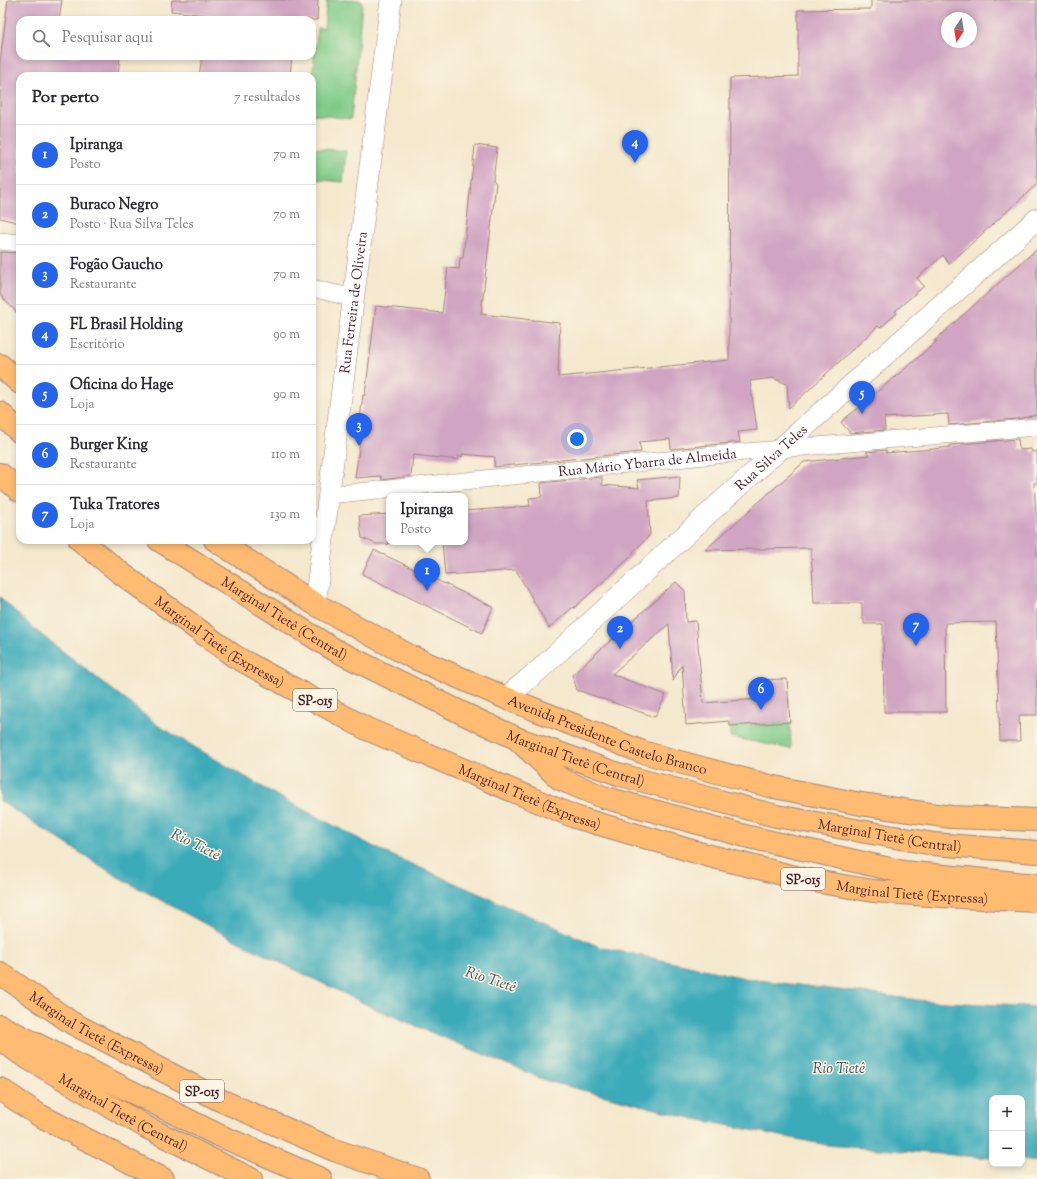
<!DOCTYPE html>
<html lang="pt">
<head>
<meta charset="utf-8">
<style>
	:root { --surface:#fff; --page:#f2f2f3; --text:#2b2b33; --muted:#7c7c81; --line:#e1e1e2; --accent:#2563eb }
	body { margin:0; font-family:"Sorts Mill Goudy",serif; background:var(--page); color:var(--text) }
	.controls { position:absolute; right:12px; bottom:12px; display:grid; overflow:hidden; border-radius:8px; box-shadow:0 2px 6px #0003 }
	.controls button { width:36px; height:36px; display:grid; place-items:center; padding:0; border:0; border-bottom:1px solid var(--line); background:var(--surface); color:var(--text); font:20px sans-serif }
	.compass { position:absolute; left:941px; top:12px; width:36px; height:36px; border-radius:50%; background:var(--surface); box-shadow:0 2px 6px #0003; rotate:192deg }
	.you { position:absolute; left:577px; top:439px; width:14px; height:14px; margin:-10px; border:3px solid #fff; border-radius:50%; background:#1a73e8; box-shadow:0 0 0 6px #1a73e833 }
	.badge { display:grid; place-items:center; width:26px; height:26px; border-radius:50%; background:var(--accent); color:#fff; font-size:13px; font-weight:700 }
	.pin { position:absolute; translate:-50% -33px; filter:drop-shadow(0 1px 2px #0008) }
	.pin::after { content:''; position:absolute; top:21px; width:14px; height:12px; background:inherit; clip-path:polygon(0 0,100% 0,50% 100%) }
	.popup { position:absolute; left:386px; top:493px; width:82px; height:52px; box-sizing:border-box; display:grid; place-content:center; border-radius:8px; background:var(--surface); filter:drop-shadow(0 1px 3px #0005); font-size:13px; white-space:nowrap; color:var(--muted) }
	.popup b { font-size:15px; color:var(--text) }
	.popup::after { content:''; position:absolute; left:50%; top:100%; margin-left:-8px; border:8px solid transparent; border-top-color:var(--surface) }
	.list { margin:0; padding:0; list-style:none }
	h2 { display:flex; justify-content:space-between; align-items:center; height:52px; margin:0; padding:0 16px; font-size:17px }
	h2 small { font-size:13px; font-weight:400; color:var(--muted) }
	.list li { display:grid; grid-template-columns:26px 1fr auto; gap:12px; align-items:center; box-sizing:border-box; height:60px; padding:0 16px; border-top:1px solid var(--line) }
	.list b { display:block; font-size:15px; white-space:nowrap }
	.list p { margin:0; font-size:13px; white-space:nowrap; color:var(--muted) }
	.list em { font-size:13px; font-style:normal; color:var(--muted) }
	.icon { flex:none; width:22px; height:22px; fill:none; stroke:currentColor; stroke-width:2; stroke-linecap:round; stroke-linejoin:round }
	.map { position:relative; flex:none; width:1037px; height:1179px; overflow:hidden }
	.search { position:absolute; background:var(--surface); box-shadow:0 2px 6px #0003; left:16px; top:16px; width:300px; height:44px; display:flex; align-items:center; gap:10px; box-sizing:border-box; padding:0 14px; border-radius:12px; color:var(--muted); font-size:15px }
	.panel { position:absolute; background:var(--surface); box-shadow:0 2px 6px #0003; left:16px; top:72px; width:300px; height:472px; border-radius:12px }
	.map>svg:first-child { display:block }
	.green { fill:#7fca88; stroke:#64745a }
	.water { fill:#3baab9; stroke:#426472 }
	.building { fill:#d0a5c3; fill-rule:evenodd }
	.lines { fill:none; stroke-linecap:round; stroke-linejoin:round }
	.minor-casing { stroke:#9f847c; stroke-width:18 }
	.tertiary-casing { stroke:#9f847c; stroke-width:22 }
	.trunk-casing { stroke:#9f847c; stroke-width:24 }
	.motorway-casing { stroke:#9f847c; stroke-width:24 }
	.minor { stroke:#fff; stroke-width:17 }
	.tertiary { stroke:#fff; stroke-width:21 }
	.trunk { stroke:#febb71; stroke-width:22 }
	.motorway { stroke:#febb71; stroke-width:22 }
	.labels { text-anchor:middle; stroke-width:3; stroke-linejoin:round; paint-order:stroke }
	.shield { fill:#fcf5e5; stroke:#7f5f63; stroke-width:1 }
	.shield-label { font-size:13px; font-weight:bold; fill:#4a1f2b }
	.street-label { font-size:14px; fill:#4a1f2b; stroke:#fcf5e5 }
	.water-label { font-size:15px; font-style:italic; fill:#445764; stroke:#fcf5e5 }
</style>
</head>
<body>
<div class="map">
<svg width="1037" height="1179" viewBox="0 0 1037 1179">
	<rect width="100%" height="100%" fill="#fcf5e5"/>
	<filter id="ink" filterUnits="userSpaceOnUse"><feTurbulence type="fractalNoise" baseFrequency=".025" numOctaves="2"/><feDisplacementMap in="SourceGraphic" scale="8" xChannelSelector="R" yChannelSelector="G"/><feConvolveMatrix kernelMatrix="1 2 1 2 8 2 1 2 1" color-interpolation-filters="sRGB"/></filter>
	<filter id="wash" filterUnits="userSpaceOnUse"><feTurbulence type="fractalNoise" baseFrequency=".012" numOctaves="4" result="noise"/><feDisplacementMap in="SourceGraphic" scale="16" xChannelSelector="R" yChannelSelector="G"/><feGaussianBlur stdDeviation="0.9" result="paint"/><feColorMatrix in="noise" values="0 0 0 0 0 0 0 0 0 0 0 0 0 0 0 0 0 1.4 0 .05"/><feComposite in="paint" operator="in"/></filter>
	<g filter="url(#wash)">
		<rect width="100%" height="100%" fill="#f4e8cd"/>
		<path class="green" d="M327,0H360L362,4L351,119L312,114V78L318,28H324Z
			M312,148L346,151L343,182L312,179Z
			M790,722L791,749L730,737V726Z"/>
		<path class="water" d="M0,597L34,629L159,726L276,795L382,851L600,947L750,979L927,1001L1037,1007V1162L1022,1160V1098H992V1158L827,1145L695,1119L547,1081L378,1010L246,946L118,877L0,801Z"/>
		<g id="blocks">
			<path class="building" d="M8,0H62L59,20H20V56H120L118,76H20V223L0,218V62Z
				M172,0H318L317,20H249L171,11Z
				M871,0H1037V184L949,264L943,255L917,278L924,286L895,311L897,313L880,328L878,326L789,408L787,384L773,378L750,381L757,430L738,432L740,442L671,449L670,439L639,442L641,452L494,467L495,457L462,454V457L458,456L459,460L413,455L411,476L382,480L381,476L355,478L363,419H360L363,395H365L376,306L442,313L448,268L459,269L460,258H463L475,145L497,148L493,180L496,183L481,314L560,323L558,377L729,360L730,78L798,76V10L871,9ZM947,18H971V42H947Z
				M202,56H292L290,76H199Z
				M1037,249V415L1017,419L949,425L948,414L884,418L885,430L850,433L841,422L913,362L937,341H934Z
				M0,252L20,253V316L0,295Z
				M1018,439L1019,450L1031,449L1032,452L1037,451V483H1034L1036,514H1037V715H1019L1020,741H1000L996,622L945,623L946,712H884L883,624H864V619H862V603H814L811,548L705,550L804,462L869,455L866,452L886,450V453L933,449L950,447V445Z
				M680,476L679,498L648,501L650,535L633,552V555L574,608L573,607L549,628L516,570L445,575L442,542H465V511L530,506L529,498L542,497L541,483L602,477V485L639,488L637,480Z
				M389,514V544H376L362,538L359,516Z
				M374,550L493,607L482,633L362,574Z
				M676,582L685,591L686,622L696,621L703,703L760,699L759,680L787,679L790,722L730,726L729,721L686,725L682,664L673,681L669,624L612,674L666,695L655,717L577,690L572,675Z"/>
		</g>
	</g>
	<g filter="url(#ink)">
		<use href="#blocks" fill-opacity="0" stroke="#9f847c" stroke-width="1"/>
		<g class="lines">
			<defs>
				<g id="minor">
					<path d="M0,241L20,243"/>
					<path d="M312,288L353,298"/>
					<path id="s1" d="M329,495L734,453L1037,427"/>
				</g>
				<g id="tertiary">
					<path id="s2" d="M315,604L391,0"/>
					<path id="s3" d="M506,698L540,669L721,502L1037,219"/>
				</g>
				<g id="trunk">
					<path d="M0,365L20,383"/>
					<path d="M0,413L20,432"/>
					<path id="s4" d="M159,540L333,649L462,713L516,738L621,775L776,816L934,844L1037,852"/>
					<path id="s5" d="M215,540L315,604L410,656L506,698L642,752L769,786L861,804L951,817L1037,820"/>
					<path id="s6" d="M0,1039L24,1056L146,1127L251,1179"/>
					<path d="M0,1089L39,1115L163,1179"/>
				</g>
				<g id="motorway">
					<path d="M0,474L20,491"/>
					<path id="s7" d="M80,540L118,571L234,656L367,729L575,817L706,855L803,879L873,891L943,896L1037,901"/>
					<path d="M516,738L560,779L603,797L749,837L903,872L1037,885"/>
					<path id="s8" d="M0,973L72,1023L220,1100L334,1150L418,1179"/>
					<path d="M0,1026L216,1134L321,1179"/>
				</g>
			</defs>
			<use href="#minor" class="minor-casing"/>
			<use href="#tertiary" class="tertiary-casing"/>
			<use href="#trunk" class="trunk-casing"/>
			<use href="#motorway" class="motorway-casing"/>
			<use href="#minor" class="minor"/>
			<use href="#tertiary" class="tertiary"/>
			<use href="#trunk" class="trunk"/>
			<use href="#motorway" class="motorway"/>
		</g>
	</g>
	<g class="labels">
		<g class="shield">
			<rect x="293" y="689" width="44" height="22" rx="3"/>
			<rect x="781" y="868" width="44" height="22" rx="3"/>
			<rect x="180" y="1080" width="44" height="22" rx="3"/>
		</g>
		<g class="shield-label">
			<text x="315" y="705">SP-015</text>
			<text x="803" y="884">SP-015</text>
			<text x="202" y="1096">SP-015</text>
		</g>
		<g class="street-label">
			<text dy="5" stroke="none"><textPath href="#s2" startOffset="304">Rua Ferreira de Oliveira</textPath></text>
			<text dy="5" stroke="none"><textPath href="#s3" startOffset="358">Rua Silva Teles</textPath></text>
			<text dy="5" stroke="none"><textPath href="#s1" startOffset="320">Rua Mário Ybarra de Almeida</textPath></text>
			<text dy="5" stroke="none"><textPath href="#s4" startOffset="148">Marginal Tietê (Central)</textPath></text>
			<text dy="5" stroke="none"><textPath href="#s7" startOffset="173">Marginal Tietê (Expressa)</textPath></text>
			<text dy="5" stroke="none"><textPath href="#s5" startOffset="440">Avenida Presidente Castelo Branco</textPath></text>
			<text dy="5" stroke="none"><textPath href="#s4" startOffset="472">Marginal Tietê (Central)</textPath></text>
			<text dy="5" stroke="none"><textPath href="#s7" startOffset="521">Marginal Tietê (Expressa)</textPath></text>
			<text dy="5" stroke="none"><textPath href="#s4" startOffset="796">Marginal Tietê (Central)</textPath></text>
			<text dy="5" stroke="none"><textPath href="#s7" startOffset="917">Marginal Tietê (Expressa)</textPath></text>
			<text dy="5" stroke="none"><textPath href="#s8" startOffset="114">Marginal Tietê (Expressa)</textPath></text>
			<text dy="5" stroke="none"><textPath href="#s6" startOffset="144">Marginal Tietê (Central)</textPath></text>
		</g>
		<g class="water-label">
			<text transform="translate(196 844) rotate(26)" y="5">Rio Tietê</text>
			<text transform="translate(491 979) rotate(18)" y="5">Rio Tietê</text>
			<text x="839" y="1073">Rio Tietê</text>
		</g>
	</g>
</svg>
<div class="controls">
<button>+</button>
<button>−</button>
</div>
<svg class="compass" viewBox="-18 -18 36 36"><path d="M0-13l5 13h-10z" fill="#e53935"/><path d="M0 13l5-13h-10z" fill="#7c7c81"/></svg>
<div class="you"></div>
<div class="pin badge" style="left:427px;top:591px">1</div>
<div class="popup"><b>Ipiranga</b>Posto</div>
<div class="pin badge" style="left:620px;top:649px">2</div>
<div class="pin badge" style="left:359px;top:446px">3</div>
<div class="pin badge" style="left:635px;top:163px">4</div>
<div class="pin badge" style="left:862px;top:414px">5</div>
<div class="pin badge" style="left:761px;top:710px">6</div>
<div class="pin badge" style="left:916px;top:646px">7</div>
<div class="search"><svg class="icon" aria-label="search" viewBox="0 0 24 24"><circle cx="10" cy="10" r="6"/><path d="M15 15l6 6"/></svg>Pesquisar aqui</div>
<section class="panel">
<h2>Por perto<small>7 resultados</small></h2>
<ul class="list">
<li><span class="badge">1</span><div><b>Ipiranga</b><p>Posto</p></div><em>70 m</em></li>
<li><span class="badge">2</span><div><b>Buraco Negro</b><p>Posto · Rua Silva Teles</p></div><em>70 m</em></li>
<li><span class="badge">3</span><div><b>Fogão Gaucho</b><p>Restaurante</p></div><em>70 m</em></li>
<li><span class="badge">4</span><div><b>FL Brasil Holding</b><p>Escritório</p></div><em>90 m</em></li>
<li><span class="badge">5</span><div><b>Oficina do Hage</b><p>Loja</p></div><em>90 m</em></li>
<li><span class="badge">6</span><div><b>Burger King</b><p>Restaurante</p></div><em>110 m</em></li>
<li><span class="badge">7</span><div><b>Tuka Tratores</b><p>Loja</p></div><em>130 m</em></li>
</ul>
</section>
</div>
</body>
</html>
